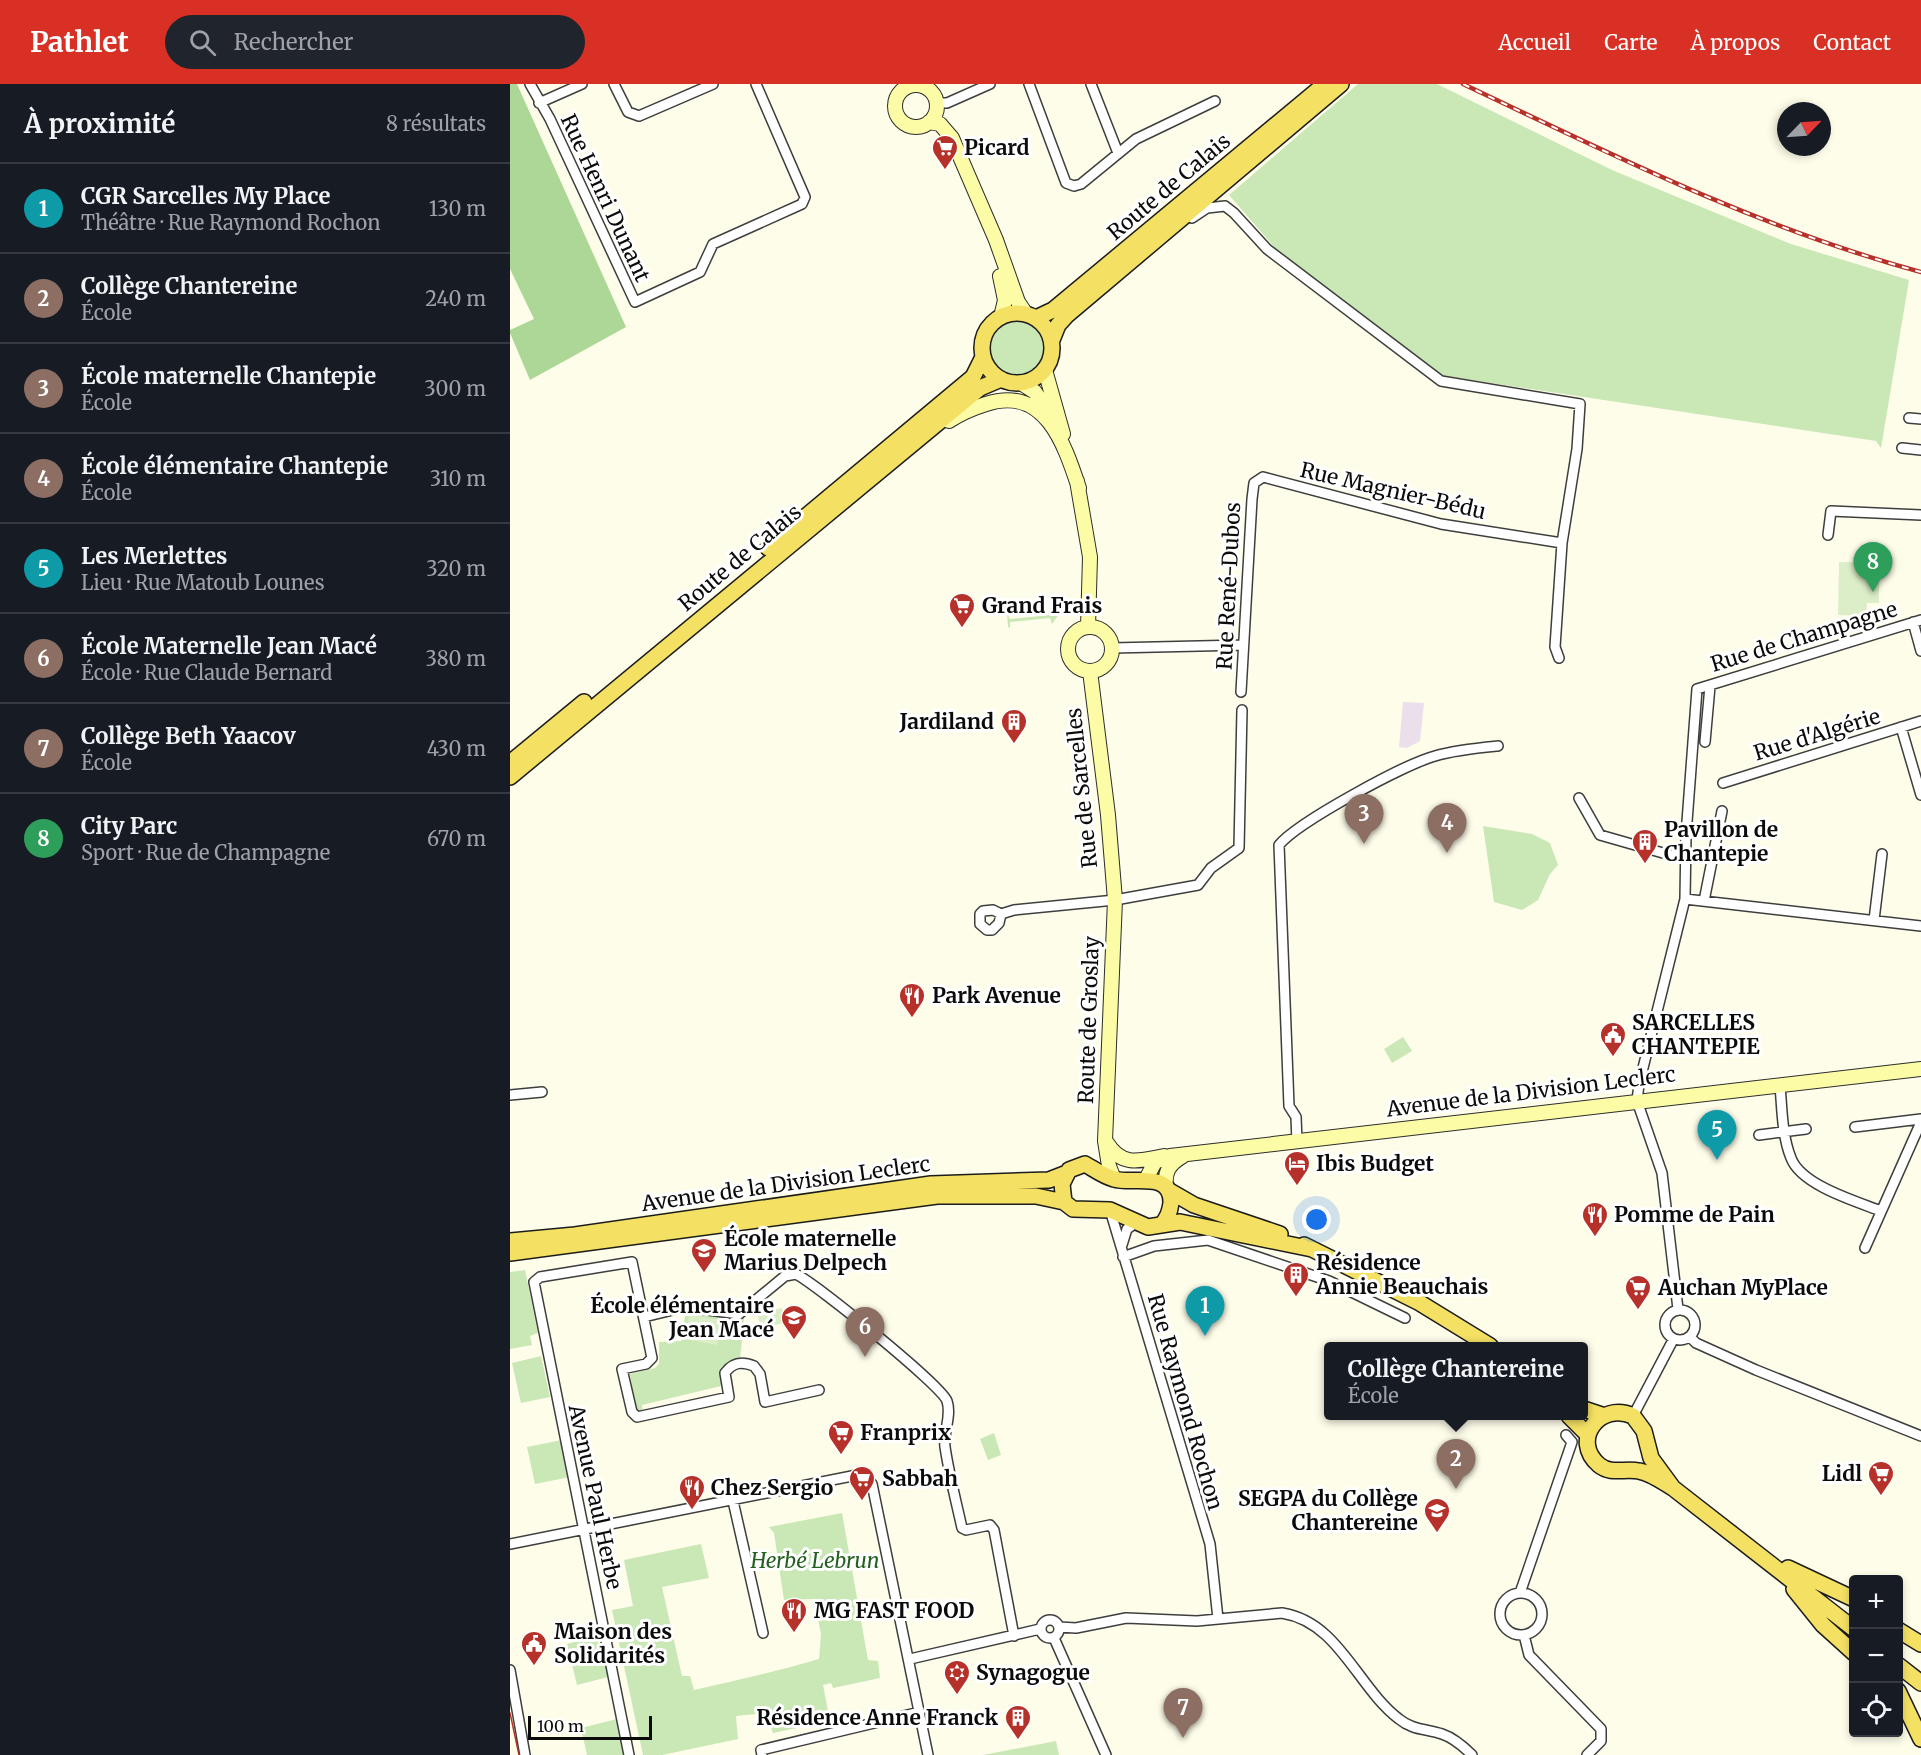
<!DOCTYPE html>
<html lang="fr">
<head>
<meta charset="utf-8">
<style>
	:root { --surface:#171b24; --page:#20242c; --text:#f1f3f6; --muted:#9ea1a6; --line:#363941; --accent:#d93025 }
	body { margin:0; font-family:Merriweather,serif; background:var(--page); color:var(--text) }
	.controls { position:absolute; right:18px; bottom:18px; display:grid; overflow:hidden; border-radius:6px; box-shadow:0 3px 9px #0003 }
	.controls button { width:54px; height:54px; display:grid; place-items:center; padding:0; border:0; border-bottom:2px solid var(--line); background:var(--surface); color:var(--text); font:30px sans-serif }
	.compass { position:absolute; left:1267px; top:18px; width:54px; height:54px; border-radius:50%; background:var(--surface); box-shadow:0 3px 9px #0003; rotate:65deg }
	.scale { position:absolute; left:18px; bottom:15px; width:124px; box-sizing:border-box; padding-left:6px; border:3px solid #0b0b0b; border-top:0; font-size:16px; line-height:21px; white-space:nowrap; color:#0b0b0b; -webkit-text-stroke:4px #fff; paint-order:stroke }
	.you { position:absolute; left:807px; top:1136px; width:21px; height:21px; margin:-15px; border:4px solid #fff; border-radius:50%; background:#1a73e8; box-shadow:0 0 0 9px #1a73e833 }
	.badge { display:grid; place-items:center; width:39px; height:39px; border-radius:50%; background:var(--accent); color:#fff; font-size:20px; font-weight:700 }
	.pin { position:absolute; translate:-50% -50px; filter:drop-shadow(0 2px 3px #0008) }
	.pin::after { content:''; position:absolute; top:32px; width:21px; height:18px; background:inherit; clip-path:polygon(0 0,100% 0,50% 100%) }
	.popup { position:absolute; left:814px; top:1258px; width:264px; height:78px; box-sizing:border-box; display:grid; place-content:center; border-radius:6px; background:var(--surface); filter:drop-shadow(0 2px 4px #0005); font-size:20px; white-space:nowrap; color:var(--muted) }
	.popup b { font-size:22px; color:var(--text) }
	.popup::after { content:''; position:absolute; left:50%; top:100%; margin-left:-12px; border:12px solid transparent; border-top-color:var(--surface) }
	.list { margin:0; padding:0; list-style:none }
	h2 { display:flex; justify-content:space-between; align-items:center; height:78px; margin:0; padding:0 24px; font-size:26px }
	h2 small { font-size:20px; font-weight:400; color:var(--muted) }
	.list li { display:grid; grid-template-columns:39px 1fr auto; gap:18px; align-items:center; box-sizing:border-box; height:90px; padding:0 24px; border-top:2px solid var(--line) }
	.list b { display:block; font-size:22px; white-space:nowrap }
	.list p { margin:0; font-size:20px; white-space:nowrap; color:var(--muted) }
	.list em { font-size:20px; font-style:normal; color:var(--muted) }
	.icon { flex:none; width:33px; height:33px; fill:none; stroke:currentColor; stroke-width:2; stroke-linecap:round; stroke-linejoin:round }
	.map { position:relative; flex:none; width:1411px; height:1671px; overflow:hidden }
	header { display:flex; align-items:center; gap:36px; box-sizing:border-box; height:84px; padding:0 30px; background:var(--accent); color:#fff }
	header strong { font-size:28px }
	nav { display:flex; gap:33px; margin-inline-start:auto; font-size:21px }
	.search { width:420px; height:54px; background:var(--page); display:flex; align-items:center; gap:15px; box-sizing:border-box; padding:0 21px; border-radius:33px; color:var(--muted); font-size:22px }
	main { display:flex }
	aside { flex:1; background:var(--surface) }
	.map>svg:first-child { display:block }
	.industrial { fill:#eadfea }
	.green { fill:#cae7b6 }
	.forest { fill:#acd796 }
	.pitch { fill:#dceec7 }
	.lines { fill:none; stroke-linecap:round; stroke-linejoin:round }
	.minor-casing { stroke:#3e3e3e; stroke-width:12 }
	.secondary-casing { stroke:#2d2d2d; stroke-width:16 }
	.primary-casing { stroke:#1c1c1c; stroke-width:18 }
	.minor { stroke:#fff; stroke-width:9 }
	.secondary { stroke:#fcfca7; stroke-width:14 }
	.primary { stroke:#f4e164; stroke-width:15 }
	.tram { stroke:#b63129; stroke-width:1.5 }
	.rail-casing { stroke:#b63129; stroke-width:4.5 }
	.rail { stroke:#fff; stroke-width:2; stroke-dasharray:7; stroke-linecap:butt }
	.labels { text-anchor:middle; stroke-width:6; stroke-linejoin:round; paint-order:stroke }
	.poi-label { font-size:21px; font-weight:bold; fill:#0b0b0b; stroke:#fff; text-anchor:start }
	.street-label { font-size:21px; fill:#0b0b0b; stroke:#fff }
	.park-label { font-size:21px; font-style:italic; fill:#25601e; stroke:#fff }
</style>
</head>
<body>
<header>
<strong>Pathlet</strong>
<div class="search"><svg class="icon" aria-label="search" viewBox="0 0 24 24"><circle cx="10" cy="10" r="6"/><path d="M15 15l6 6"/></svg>Rechercher</div>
<nav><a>Accueil</a><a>Carte</a><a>À propos</a><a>Contact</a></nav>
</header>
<main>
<aside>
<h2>À proximité<small>8 résultats</small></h2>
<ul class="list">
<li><span class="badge" style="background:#0f9aa8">1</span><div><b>CGR Sarcelles My Place</b><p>Théâtre · Rue Raymond Rochon</p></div><em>130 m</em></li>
<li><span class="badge" style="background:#8d6e63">2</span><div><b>Collège Chantereine</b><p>École</p></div><em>240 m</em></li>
<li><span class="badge" style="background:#8d6e63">3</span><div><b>École maternelle Chantepie</b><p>École</p></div><em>300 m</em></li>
<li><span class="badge" style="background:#8d6e63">4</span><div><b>École élémentaire Chantepie</b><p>École</p></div><em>310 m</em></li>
<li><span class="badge" style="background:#0f9aa8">5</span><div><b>Les Merlettes</b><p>Lieu · Rue Matoub Lounes</p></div><em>320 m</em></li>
<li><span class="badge" style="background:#8d6e63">6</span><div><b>École Maternelle Jean Macé</b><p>École · Rue Claude Bernard</p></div><em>380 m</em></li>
<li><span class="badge" style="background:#8d6e63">7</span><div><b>Collège Beth Yaacov</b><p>École</p></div><em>430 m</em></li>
<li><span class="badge" style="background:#2e9e5b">8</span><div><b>City Parc</b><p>Sport · Rue de Champagne</p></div><em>670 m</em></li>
</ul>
</aside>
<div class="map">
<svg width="1411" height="1671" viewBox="0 0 1411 1671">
	<rect width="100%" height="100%" fill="#fefdea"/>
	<path class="industrial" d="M893,618L914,619L910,657L897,664L889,663Z"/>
	<path class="green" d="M848,0H927L1102,86L1281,160L1399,196L1371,364L1366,357L934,292L765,164L719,111Z
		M479 264a28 28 0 1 1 56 0a28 28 0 1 1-56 0Z
		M548,524L549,530L542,540L540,534L500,538V544L498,543L497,529L500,535L540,531V525Z
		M973,742L1022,750L1040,759L1048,781L1040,790L1028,816L1012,826L984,818Z
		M893,953L902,967L882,979L874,965Z
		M15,1186L28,1249L20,1252L22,1261L0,1265V1188Z
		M176,1226L234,1234L230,1276L213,1284L211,1302L132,1321L133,1328L130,1329L125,1323L120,1290L145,1284L149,1280V1258L171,1257Z
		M31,1272L40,1313L11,1319L2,1279Z
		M484,1349L491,1371L478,1376L470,1355Z
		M52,1356L60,1393L25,1400L17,1363Z
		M332,1429L358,1576L368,1577L370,1594L323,1604L321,1599L313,1601L320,1637L263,1649L256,1629L226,1632L228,1655L152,1671H133L102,1526L123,1522L114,1476L191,1460L199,1494L152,1503L172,1592H180L184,1606C226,1597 268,1587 309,1575L311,1550L304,1515L274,1516L264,1449L259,1443Z
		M87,1552L98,1593L67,1601L57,1560Z
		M107,1635L115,1671H77L71,1644Z
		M546,1657L549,1671H473Z"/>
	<path class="forest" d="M0,0H7L116,243L20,296L0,249V246L24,235L0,185Z"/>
	<path class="pitch" d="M1329,478L1369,479V519H1357L1356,532L1328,531Z
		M272,1224L275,1239L251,1244L247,1229Z
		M179,1231L211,1236L207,1261L175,1255Z"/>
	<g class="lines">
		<defs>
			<path id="minor" d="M20,0L40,35L125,218L190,188L203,160L292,120L295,113L246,0
				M104,0L118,28L129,32L203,0
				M519,0L556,99L564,102L571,100L626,55L705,17
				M581,0L608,69
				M29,19L72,0
				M426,19H437L480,0
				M682,134L697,124L715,122L724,129L757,165L931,297L1070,320L1067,365L1052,459L1045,563L1049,574
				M1399,334L1411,335
				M1392,364L1411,366
				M1318,451L1321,427L1411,431
				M1403,538L1411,567
				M602,564L733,561
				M731,608L742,415L744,399L753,393L931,440L1052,459
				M1391,643L1411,711
				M1195,658L1200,602
				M1213,699L1411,637
				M1069,714L1090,751L1160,771H1175
				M1175,815L1411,842
				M1194,817L1212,727
				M491,830L483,826L473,827L470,830V840L477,846H482L489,839L491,830L504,826L605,816L688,801L701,784L729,764L732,626
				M1364,836L1372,770
				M1270,1001C1272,1024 1272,1052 1281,1074C1291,1101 1345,1117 1371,1127
				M0,1011L32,1008
				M1345,1043L1411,1035
				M1249,1051L1296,1045
				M787,1058L786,1033L779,1022L769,761C788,738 895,680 925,672C945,666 967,664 988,662
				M600,1126L700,1460L708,1535
				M612,1161L617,1145L627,1138
				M1355,1164L1411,1038
				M613,1173L644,1162L698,1156L819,1197L895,1234
				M1168,1225L1152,1089L1127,1017L1129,1000L1175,815L1176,751L1187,605L1411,536
				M1155 1241a15 15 0 1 1 30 0a15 15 0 1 1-30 0Z
				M134,1233L175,1223L229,1230L275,1192L286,1190C307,1201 431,1301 437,1317C442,1332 433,1348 435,1363C439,1390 446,1417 452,1444L456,1446L480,1441L484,1446L504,1552
				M1181,1254L1186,1259L1246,1286L1411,1352
				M1123,1332L1163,1256
				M223,1417L253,1549
				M0,1460L352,1390L362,1400L418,1671
				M1010,1509L1062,1358L1056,1351
				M990 1530a21 21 0 1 1 42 0a21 21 0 1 1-42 0Z
				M531 1545a9 9 0 1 1 18 0a9 9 0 1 1-18 0Z
				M549,1543L566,1544L616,1534L687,1537L772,1529C829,1538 847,1603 889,1635C902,1646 917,1645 932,1650C944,1654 953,1662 962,1671
				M1014,1551L1019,1571L1091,1645V1657L1077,1671
				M544,1554L596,1671
				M400,1575L530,1545
				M0,1586L15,1671
				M119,1671L24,1198L30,1193L122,1178L142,1274L136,1280L112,1285L122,1328L127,1333L219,1313L215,1289C223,1278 232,1277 244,1282L250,1290L255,1318L309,1306
				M252,1671L251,1666L410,1628"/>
			<path id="secondary" d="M385 22a21 21 0 1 1 42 0a21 21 0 1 1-42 0Z
				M419,38L430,40L442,54L486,156L508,218L516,230
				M490,192L495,216L491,233
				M535,286L553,350
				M511,299L525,308L542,332
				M439,337C451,329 463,324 476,320C535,301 554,359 569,404
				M567,397L580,473L578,543
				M558 565a22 22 0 1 1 44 0a22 22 0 1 1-44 0Z
				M580,587L598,731L605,816L595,1057L599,1082L604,1095
				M597,1059C612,1083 629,1077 654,1072
				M635,1097L645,1078L660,1072L1411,985
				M656,1104C654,1088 659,1080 673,1072"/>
			<path id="primary" d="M472 264a35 35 0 1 1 70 0a35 35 0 1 1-70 0Z
				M526,234L543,226L815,0
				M542,256L548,241L557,231L831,0
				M258,464L463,293L473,273
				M0,679L74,618
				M0,693L470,304L491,295
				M658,1106L684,1121L770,1150
				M652,1140C658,1134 660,1127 661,1119C662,1086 623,1101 604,1095C593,1092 584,1085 575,1080L559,1086L552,1100L554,1118L563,1125L600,1126L638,1143L670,1138L802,1165
				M0,1157L65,1151L421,1100L539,1096L557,1089
				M794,1161L910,1219L980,1262
				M0,1169L427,1112H526L554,1118
				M1074,1325L1092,1331
				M1059,1332L1078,1351
				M1163,1404L1141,1374L1134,1347L1123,1332C1090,1317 1060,1356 1089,1381C1101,1391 1115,1384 1129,1387C1141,1389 1153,1398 1163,1404L1344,1545
				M1278,1484L1344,1515
				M1284,1505L1313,1541L1344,1569
				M1388,1546L1411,1560
				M1388,1581L1411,1599
				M1388,1607L1411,1655"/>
		</defs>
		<use href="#minor" class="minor-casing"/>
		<use href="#secondary" class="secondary-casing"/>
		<use href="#primary" class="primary-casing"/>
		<use href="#minor" class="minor"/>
		<use href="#secondary" class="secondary"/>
		<use href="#primary" class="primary"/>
		<path class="tram" d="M0,1629L9,1671"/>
		<defs>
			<path id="rail" d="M953,0C1102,71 1251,145 1411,188"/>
		</defs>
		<use href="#rail" class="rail-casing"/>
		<use href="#rail" class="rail"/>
	</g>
	<defs>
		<symbol id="supermarket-pin" viewBox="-11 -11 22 30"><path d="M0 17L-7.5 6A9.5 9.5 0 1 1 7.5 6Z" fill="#b63129" stroke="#fff"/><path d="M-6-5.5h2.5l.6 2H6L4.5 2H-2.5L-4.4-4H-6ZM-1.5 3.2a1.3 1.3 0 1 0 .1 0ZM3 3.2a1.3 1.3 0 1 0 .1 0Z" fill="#fff"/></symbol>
		<symbol id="building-pin" viewBox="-11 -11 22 30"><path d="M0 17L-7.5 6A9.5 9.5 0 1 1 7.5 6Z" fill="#b63129" stroke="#fff"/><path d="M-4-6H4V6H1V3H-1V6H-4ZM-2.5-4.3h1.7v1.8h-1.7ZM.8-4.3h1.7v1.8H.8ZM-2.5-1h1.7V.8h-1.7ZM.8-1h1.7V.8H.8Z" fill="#fff"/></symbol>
		<symbol id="restaurant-pin" viewBox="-11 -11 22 30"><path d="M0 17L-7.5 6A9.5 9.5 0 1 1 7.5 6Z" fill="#b63129" stroke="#fff"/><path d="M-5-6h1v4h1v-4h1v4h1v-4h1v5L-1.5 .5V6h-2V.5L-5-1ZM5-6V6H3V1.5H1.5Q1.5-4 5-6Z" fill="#fff"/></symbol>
		<symbol id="civic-pin" viewBox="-11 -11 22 30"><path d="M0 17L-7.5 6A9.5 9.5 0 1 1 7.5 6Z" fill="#b63129" stroke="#fff"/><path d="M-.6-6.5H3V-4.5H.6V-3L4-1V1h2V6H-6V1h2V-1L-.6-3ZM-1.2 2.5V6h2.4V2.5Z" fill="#fff"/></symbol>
		<symbol id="hotel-pin" viewBox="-11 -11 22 30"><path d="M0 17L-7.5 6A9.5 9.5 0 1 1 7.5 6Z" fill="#b63129" stroke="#fff"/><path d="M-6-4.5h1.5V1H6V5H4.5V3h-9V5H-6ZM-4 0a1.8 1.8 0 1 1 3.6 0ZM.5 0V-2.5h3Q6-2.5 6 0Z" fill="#fff"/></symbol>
		<symbol id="school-pin" viewBox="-11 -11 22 30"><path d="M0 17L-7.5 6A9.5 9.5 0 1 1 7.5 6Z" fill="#b63129" stroke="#fff"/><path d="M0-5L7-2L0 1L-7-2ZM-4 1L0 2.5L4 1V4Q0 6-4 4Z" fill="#fff"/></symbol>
		<symbol id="synagogue-pin" viewBox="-11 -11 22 30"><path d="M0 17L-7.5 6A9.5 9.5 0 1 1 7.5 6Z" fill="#b63129" stroke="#fff"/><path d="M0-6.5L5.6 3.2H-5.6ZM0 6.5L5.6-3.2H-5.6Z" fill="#fff"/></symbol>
	</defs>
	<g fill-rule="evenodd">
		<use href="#supermarket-pin" x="420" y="49" width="30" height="40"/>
		<use href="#supermarket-pin" x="437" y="507" width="30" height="40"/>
		<use href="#building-pin" x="489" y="623" width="30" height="40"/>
		<use href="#building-pin" x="1120" y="743" width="30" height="40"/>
		<use href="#restaurant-pin" x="387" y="897" width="30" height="40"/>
		<use href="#civic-pin" x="1088" y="936" width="30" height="40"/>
		<use href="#hotel-pin" x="772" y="1065" width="30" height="40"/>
		<use href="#restaurant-pin" x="1070" y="1116" width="30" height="40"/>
		<use href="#school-pin" x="179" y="1152" width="30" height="40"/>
		<use href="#building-pin" x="771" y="1176" width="30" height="40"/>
		<use href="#supermarket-pin" x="1113" y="1189" width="30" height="40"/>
		<use href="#school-pin" x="269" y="1219" width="30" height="40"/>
		<use href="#supermarket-pin" x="316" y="1334" width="30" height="40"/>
		<use href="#supermarket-pin" x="1356" y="1375" width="30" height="40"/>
		<use href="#supermarket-pin" x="337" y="1380" width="30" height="40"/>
		<use href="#restaurant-pin" x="167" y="1389" width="30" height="40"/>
		<use href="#school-pin" x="912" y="1412" width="30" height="40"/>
		<use href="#restaurant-pin" x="269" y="1512" width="30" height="40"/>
		<use href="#civic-pin" x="9" y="1545" width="30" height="40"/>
		<use href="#synagogue-pin" x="432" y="1574" width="30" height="40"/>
		<use href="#building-pin" x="493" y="1619" width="30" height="40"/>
	</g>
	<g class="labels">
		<g class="poi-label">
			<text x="454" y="71">Picard</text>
			<text x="472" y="529">Grand Frais</text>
			<text x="484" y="645" text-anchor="end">Jardiland</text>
			<text x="1154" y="753">Pavillon de<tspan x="1154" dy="24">Chantepie</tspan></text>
			<text x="422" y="919">Park Avenue</text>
			<text x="1122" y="946">SARCELLES<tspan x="1122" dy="24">CHANTEPIE</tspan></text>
			<text x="806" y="1087">Ibis Budget</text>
			<text x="1104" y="1138">Pomme de Pain</text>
			<text x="214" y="1162">École maternelle<tspan x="214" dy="24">Marius Delpech</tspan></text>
			<text x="806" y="1186">Résidence<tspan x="806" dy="24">Annie Beauchais</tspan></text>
			<text x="1148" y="1211">Auchan MyPlace</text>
			<text x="264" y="1229" text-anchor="end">École élémentaire<tspan x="264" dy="24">Jean Macé</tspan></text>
			<text x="350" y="1356">Franprix</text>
			<text x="1352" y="1397" text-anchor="end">Lidl</text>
			<text x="372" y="1402">Sabbah</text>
			<text x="201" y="1411">Chez Sergio</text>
			<text x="908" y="1422" text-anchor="end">SEGPA du Collège<tspan x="908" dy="24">Chantereine</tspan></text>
			<text x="304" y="1534">MG FAST FOOD</text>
			<text x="44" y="1555">Maison des<tspan x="44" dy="24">Solidarités</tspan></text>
			<text x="466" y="1596">Synagogue</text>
			<text x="488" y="1641" text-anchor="end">Résidence Anne Franck</text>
		</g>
		<g class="street-label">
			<text transform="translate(659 103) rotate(-40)" y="7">Route de Calais</text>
			<text transform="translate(95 114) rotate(65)" y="7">Rue Henri Dunant</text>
			<text transform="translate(883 407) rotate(13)" y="7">Rue Magnier-Bédu</text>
			<text transform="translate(230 474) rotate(-40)" y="7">Route de Calais</text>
			<text transform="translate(719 502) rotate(-87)" y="7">Rue René-Dubos</text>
			<text transform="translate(1294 553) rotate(-17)" y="7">Rue de Champagne</text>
			<text transform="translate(1307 651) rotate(-17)" y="7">Rue d'Algérie</text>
			<text transform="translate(572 704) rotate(-96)" y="7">Rue de Sarcelles</text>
			<text transform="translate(579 936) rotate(-88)" y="7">Route de Groslay</text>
			<text transform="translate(1021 1008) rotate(-7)" y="7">Avenue de la Division Leclerc</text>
			<text transform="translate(276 1100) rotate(-8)" y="7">Avenue de la Division Leclerc</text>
			<text transform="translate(675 1318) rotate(74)" y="7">Rue Raymond Rochon</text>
			<text transform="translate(85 1413) rotate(78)" y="7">Avenue Paul Herbe</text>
		</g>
		<g class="park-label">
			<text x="305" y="1484">Herbé Lebrun</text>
		</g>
	</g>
</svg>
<div class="controls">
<button>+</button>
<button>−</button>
<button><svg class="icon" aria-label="locate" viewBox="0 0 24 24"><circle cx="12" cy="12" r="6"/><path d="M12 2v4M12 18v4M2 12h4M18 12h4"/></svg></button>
</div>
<svg class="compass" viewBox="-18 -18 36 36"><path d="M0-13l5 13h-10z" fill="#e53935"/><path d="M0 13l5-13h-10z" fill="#9ea1a6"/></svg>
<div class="scale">100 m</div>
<div class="you"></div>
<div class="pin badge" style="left:695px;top:1252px;background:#0f9aa8">1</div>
<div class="pin badge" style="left:946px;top:1405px;background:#8d6e63">2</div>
<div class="popup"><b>Collège Chantereine</b>École</div>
<div class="pin badge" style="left:854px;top:760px;background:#8d6e63">3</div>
<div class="pin badge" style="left:937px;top:769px;background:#8d6e63">4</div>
<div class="pin badge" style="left:1207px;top:1076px;background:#0f9aa8">5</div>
<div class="pin badge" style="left:355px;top:1273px;background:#8d6e63">6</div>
<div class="pin badge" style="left:673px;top:1654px;background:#8d6e63">7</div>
<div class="pin badge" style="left:1363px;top:508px;background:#2e9e5b">8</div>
</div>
</main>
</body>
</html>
